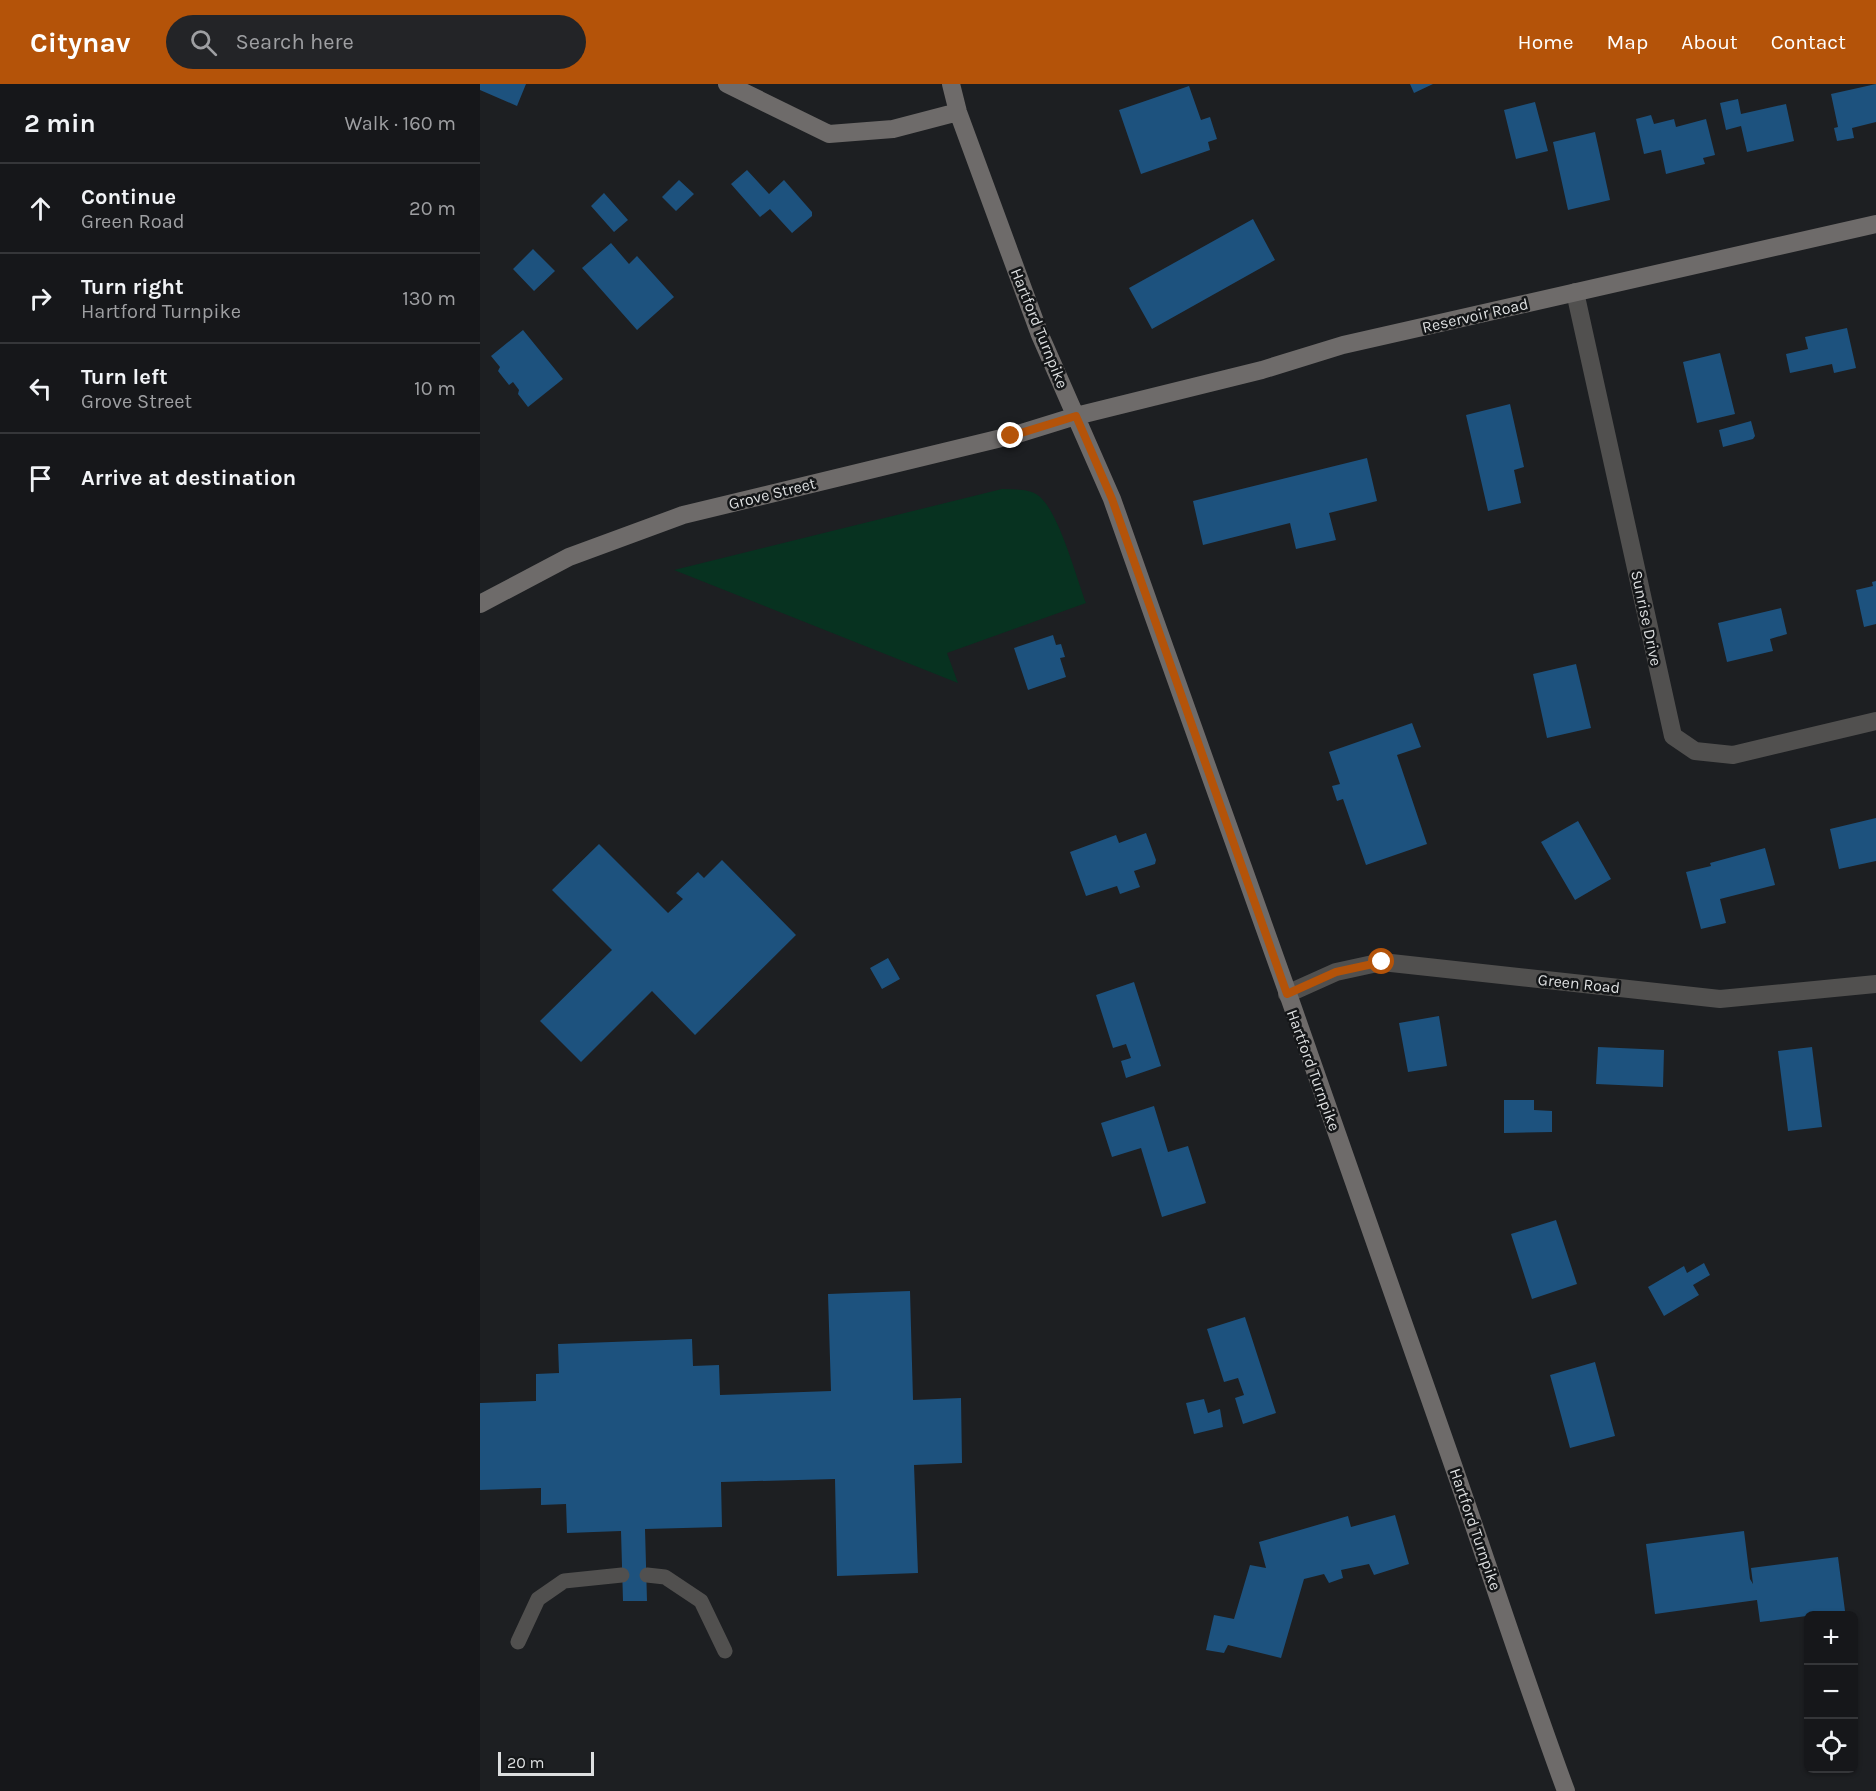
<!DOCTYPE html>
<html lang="en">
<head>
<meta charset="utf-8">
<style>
	:root { --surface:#16171a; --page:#232427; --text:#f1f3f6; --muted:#9e9fa2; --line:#353639; --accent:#b45309 }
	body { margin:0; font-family:Karla,sans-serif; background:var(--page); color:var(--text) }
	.controls { position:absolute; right:18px; bottom:18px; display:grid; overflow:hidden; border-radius:9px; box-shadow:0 2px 4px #0004 }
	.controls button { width:54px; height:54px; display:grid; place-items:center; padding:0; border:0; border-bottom:2px solid var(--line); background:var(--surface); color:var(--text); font:30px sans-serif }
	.scale { position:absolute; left:18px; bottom:15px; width:96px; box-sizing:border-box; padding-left:6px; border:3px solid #dddfe0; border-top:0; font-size:16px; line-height:21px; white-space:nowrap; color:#dddfe0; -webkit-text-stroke:4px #141618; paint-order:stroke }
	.stop { position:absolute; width:18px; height:18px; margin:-14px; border:4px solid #b45309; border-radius:50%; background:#fff }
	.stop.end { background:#b45309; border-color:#fff; box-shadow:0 2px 6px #0008 }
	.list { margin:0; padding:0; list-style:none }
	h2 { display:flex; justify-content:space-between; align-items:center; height:78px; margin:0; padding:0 24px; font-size:26px }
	h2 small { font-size:20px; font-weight:400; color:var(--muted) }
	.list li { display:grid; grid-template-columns:39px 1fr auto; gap:18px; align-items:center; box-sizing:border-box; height:90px; padding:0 24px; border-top:2px solid var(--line) }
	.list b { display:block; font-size:22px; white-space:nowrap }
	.list p { margin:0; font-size:20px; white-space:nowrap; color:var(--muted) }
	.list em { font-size:20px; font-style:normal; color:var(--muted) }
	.icon { flex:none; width:33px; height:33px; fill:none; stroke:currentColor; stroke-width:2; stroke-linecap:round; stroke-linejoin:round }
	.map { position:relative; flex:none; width:1396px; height:1707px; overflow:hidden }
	header { display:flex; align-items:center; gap:36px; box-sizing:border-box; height:84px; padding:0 30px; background:var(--accent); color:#fff }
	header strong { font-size:28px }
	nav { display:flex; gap:33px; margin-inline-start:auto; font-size:21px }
	.search { width:420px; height:54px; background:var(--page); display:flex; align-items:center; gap:15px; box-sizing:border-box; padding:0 21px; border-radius:33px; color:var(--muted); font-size:22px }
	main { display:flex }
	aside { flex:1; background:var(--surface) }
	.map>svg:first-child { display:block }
	.green { fill:#073220 }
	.building { fill:#1d527e }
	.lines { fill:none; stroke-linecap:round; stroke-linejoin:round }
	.lane { stroke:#51504f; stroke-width:15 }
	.street { stroke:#51504f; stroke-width:18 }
	.secondary { stroke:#6e6b6a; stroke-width:18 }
	.route { stroke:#b45309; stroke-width:8 }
	.labels { text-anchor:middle; stroke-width:5; stroke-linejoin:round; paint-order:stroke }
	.street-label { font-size:16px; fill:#dddfe0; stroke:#141618 }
</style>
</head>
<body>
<header>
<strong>Citynav</strong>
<div class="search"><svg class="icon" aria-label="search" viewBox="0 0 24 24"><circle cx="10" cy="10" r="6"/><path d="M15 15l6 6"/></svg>Search here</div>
<nav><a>Home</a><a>Map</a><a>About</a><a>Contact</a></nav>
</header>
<main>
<aside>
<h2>2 min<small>Walk · 160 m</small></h2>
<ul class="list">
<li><svg class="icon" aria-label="ahead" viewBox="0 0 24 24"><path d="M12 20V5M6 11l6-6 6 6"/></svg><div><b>Continue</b><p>Green Road</p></div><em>20 m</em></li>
<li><svg class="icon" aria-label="right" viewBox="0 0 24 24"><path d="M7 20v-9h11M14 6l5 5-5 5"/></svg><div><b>Turn right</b><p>Hartford Turnpike</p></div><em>130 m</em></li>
<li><svg class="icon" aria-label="left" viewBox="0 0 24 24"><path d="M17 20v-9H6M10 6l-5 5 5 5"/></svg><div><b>Turn left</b><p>Grove Street</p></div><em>10 m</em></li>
<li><svg class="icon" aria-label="arrive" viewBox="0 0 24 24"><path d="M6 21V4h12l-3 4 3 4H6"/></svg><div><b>Arrive at destination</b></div></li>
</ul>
</aside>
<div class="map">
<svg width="1396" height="1707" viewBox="0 0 1396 1707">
	<rect width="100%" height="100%" fill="#1d1f22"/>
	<path class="green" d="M522,405C535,406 548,404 559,412C579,428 596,493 606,519L467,569L478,599L194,486Z"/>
	<path class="building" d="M0,0H46L37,22L0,6Z
		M930,0H953L934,9Z
		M1396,0V38L1372,44L1374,54L1357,57L1354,44L1358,43L1351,10Z
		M709,2L721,36L730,33L737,55L728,58L730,66L661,90L639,26Z
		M1258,15L1261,30L1306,20L1314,57L1267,68L1261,42L1246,46L1240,19Z
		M1055,18L1068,67L1036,75L1024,26Z
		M1171,31L1174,40L1194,35L1196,43L1226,35L1235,71L1223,74L1225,80L1186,90L1181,66L1164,70L1156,35Z
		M1115,48L1130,116L1088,126L1073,58Z
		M267,86L289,110L304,96L332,128V132L312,149L290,125L280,133L251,100Z
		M199,96L214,110L196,127L182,113Z
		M124,109L148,136L134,148L111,122Z
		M773,135L795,176L672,245L649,204Z
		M131,159L149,180L157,172L194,213L157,246L102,184Z
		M53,165L75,187L54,207L33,185Z
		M1367,244L1376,284L1354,289L1352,280L1310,289L1306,270L1328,265L1325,253Z
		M43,246L83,295L48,323L38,310L39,306L33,298L29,301L18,287L20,283L11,272Z
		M1240,269L1255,330L1217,339L1203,278Z
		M1030,320L1044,383L1034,386L1041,419L1008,427L986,331Z
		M1271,337L1275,352L1273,355L1243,363L1239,346Z
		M887,374L897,417L849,429L856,456L816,465L810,439L723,461L713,417Z
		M1396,497V540L1384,543L1376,506L1393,502L1392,498Z
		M1301,524L1307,550L1290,555L1293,567L1247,578L1238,539Z
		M573,551L576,561L581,560L585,573L580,574L586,593L548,606L534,564Z
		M1096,580L1111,644L1067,654L1053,590Z
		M932,639L941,663L917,671L947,760L886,781L863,715L857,717L852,702L860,700L849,668Z
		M1396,734V777L1359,785L1350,745Z
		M1098,737L1131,795L1095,816L1061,758Z
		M666,749L676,776L675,780L654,787L660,803L640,810L637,802L606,812L590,768L636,751L639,759Z
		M119,760L188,829L203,815L196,809L218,788L224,794L242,776L316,851L215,951L172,907L101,978L60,937L132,866L72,806Z
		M1285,764L1295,801L1240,815L1246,839L1221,845L1206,788L1231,782L1230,779Z
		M408,874L420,895L402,905L390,884Z
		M654,898L681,982L646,994L641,977L651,974L646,960L633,964L616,911Z
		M959,932L967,982L928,988L919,939Z
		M1118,963L1184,966L1183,1003L1116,1000Z
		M1332,963L1342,1043L1308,1047L1298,967Z
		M1024,1016H1054V1026L1072,1027V1048L1024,1049Z
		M674,1022L688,1068L708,1062L726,1119L682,1133L661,1064L632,1073L621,1039Z
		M1076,1136L1097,1200L1052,1215L1031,1150Z
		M1224,1179L1230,1191L1213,1201L1219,1211L1184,1232L1168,1203L1204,1182L1207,1189Z
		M430,1207L433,1316L481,1314L482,1379L434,1381L438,1489L357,1492L355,1395L241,1398L242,1443L165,1445L167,1517H143L141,1447L87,1449L86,1420L61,1421V1404L0,1406V1319L56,1317V1290L79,1289L78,1260L212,1255L213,1282L239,1281L240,1311L351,1307L348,1210Z
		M765,1233L796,1329L763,1340L755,1314L764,1311L758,1294L744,1298L727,1245Z
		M1115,1278L1135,1352L1090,1364L1070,1291Z
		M724,1315L728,1329L740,1325L743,1343L714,1350L706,1319Z
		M915,1431L929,1480L894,1491L889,1480L861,1486L863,1494L849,1499L844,1490L824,1495L801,1574L748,1561L744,1569L726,1566L734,1531L754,1535L770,1481L786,1484L779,1458L868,1432L871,1443Z
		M1264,1447L1270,1495L1273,1500L1271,1484L1358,1473L1365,1527L1280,1538L1277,1516L1175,1530L1166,1460Z"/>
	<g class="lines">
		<path class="lane" d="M167,1491L185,1493L221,1517L245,1567
			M38,1558L58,1515L84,1497L142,1491"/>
		<path class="street" d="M1095,208L1193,652L1215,667L1253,671L1396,637
			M807,910L856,888L902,878L1240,915L1396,900"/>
		<path class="secondary" d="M247,0L349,50L413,45L478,28
			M471,0L478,28L560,251L632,415L673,531C772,806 869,1082 965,1358C1006,1474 1043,1591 1086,1707
			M0,520L89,473L203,431L538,350L596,332L782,286L863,261L1396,140"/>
	</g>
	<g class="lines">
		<path class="route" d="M531,352L596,332L632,415L807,910L856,888L902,878"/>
	</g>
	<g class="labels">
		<g class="street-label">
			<text transform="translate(995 231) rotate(-13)" y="6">Reservoir Road</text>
			<text transform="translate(560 244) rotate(68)" y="6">Hartford Turnpike</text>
			<text transform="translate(292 409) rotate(-14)" y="6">Grove Street</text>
			<text transform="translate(1167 534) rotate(78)" y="6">Sunrise Drive</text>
			<text transform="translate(1099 899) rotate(6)" y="6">Green Road</text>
			<text transform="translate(834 986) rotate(70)" y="6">Hartford Turnpike</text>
			<text transform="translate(996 1445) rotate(71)" y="6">Hartford Turnpike</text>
		</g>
	</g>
</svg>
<div class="controls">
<button>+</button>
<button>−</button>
<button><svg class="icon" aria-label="locate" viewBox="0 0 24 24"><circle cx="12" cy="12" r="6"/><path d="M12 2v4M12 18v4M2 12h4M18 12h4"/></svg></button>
</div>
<div class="scale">20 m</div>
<div class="stop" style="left:902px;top:878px"></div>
<div class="stop end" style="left:531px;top:352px"></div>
</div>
</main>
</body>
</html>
